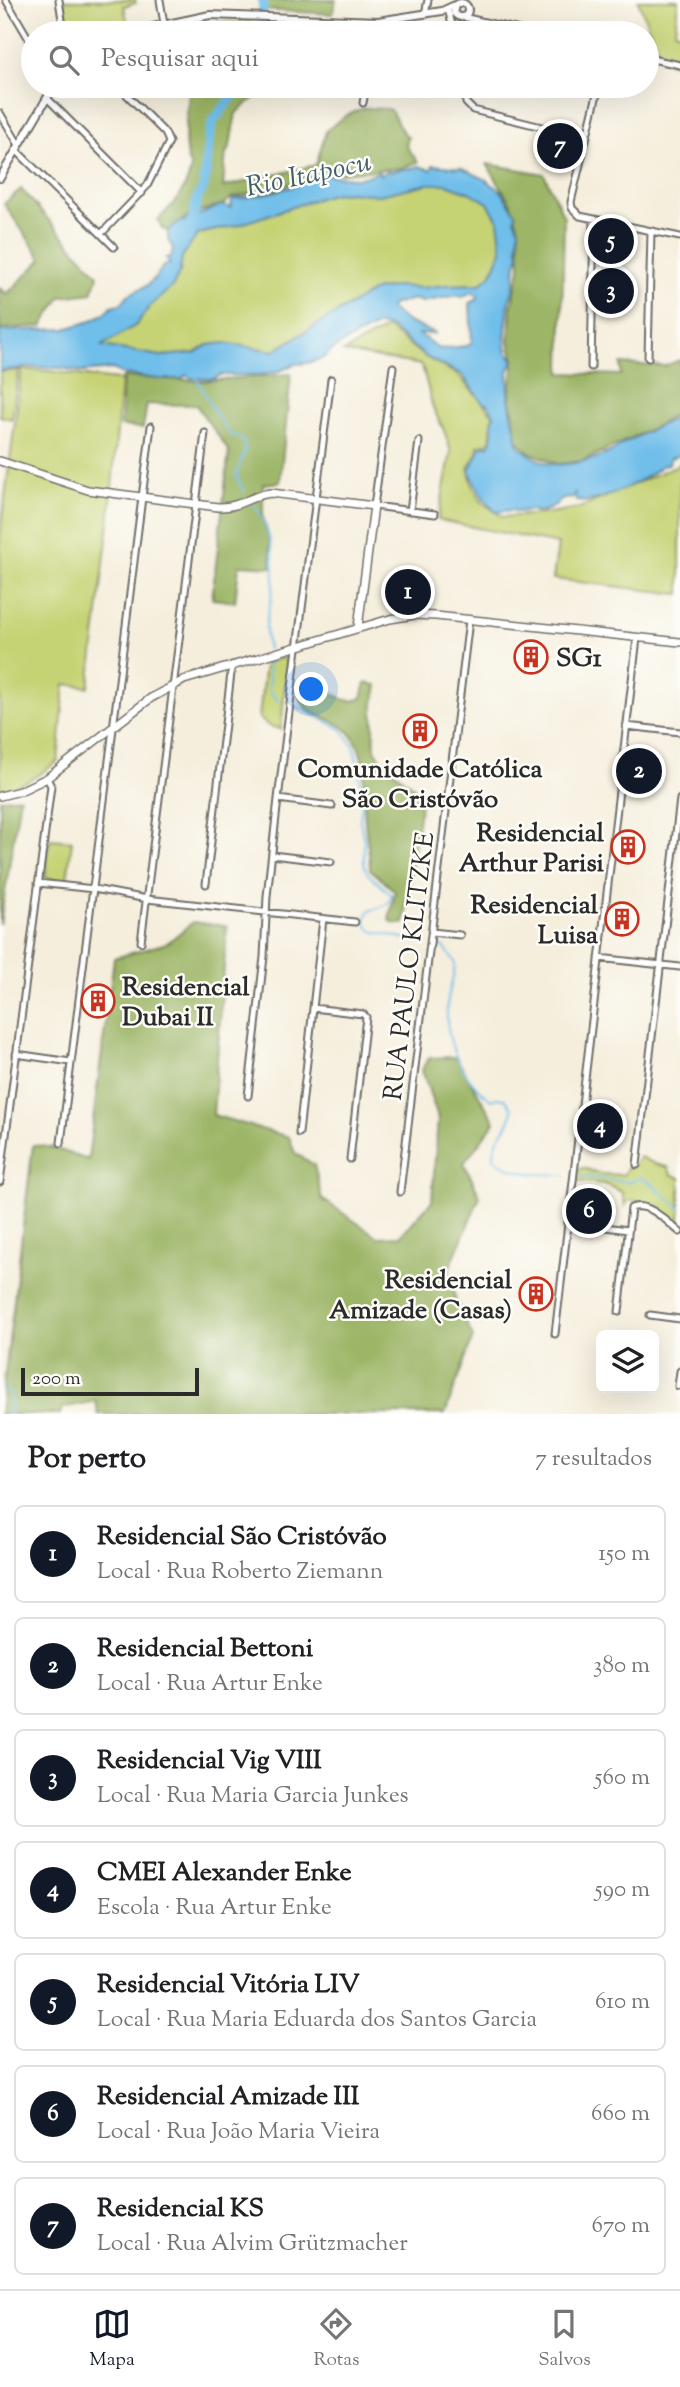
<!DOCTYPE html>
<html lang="pt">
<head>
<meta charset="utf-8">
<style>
	:root { --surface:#fff; --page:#f2f2f2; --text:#202124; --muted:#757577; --line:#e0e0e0; --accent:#111827 }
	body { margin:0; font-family:"Sorts Mill Goudy",serif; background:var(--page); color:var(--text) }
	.controls { position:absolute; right:21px; bottom:21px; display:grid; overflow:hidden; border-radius:10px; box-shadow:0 7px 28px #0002 }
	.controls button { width:63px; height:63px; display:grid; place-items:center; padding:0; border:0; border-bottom:2px solid var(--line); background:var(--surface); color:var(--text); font:35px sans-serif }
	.scale { position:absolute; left:21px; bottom:18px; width:178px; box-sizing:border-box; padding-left:7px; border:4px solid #2b2b2b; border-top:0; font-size:19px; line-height:24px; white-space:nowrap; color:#2b2b2b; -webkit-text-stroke:5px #fdfcf7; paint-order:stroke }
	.you { position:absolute; left:312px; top:690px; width:24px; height:24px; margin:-18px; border:5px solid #fff; border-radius:50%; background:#1a73e8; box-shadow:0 0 0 10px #1a73e833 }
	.badge { display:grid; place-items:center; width:46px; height:46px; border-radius:50%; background:var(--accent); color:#fff; font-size:23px; font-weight:700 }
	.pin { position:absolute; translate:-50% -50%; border:4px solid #fff; box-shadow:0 2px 7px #0006 }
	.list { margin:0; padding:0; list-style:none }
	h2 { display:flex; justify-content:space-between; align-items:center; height:91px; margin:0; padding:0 28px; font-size:30px }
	h2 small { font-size:23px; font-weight:400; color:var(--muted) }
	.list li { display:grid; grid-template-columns:46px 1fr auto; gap:21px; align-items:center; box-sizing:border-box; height:98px; margin:0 14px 14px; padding:0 14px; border:2px solid var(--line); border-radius:10px }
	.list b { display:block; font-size:26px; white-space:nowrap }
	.list p { margin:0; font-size:23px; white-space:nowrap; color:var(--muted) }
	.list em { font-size:23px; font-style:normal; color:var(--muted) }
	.icon { flex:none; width:38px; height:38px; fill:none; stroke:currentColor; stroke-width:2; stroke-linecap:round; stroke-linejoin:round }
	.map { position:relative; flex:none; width:680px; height:1414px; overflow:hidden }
	.search { position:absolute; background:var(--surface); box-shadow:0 7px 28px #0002; left:21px; right:21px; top:21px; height:77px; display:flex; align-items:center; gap:18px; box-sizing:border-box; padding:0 24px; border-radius:38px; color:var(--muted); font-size:26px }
	.sheet { height:875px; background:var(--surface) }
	nav { display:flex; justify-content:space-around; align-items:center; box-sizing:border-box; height:98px; border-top:2px solid var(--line); background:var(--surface); font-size:19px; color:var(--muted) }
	nav a { display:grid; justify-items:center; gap:4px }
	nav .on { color:var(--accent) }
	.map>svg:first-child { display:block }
	.green { fill:#c6d374; stroke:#787f50; stroke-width:2 }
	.forest { fill:#9cb566; stroke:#647048; stroke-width:2 }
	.water { fill:#70beea; stroke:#4e748a; stroke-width:2; fill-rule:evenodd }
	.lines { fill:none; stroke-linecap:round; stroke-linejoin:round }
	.stream { stroke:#70beea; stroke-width:2 }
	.river { stroke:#70beea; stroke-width:10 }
	.minor-casing { stroke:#726f69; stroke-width:9 }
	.tertiary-casing { stroke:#726f69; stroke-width:10 }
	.secondary-casing { stroke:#726f69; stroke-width:10 }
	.minor { stroke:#fff; stroke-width:5 }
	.tertiary { stroke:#fff; stroke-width:6 }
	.secondary { stroke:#fff; stroke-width:7 }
	.labels { text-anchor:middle; stroke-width:5; stroke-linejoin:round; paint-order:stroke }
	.poi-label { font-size:26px; font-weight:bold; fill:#2b2b2b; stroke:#fdfcf7; text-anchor:end }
	.street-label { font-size:26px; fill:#2b2b2b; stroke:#fdfcf7 }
	.water-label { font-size:28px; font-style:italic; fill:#435e6e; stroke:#fdfcf7 }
</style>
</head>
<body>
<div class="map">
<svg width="680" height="1414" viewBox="0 0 680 1414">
	<rect width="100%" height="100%" fill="#fdfcf7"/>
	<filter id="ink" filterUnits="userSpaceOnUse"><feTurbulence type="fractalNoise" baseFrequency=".0143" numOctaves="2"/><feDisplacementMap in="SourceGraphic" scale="14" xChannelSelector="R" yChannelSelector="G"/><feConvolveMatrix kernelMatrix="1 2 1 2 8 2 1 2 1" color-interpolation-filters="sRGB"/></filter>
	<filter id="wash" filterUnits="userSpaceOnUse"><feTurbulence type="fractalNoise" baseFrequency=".00686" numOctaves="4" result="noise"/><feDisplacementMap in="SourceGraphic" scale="28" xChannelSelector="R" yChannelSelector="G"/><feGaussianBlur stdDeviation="1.57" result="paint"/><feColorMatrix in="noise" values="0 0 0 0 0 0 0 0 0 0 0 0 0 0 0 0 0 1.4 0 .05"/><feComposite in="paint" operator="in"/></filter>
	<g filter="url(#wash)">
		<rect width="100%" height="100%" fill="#f5eedc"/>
		<path class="green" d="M63,0H135L136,3L124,6L128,25L105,33H68Z
			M638,0H678L675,31L680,33V65L663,60L660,56Z
			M217,21L251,22L248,33H221Z
			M427,184H447L471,193L488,203L498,220L502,250L491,275L480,284L445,285L422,288L398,286L375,290L274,351L208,345L195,353L161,356L101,346L136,325L150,306L173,286L180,271L182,257L198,234L238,225L331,194L351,192L380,195Z
			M387,328L425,357L458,375L493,414L490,442L478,446L477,453L468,468L473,486L482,502L503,517L543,514L580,508L680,464V594L553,579L558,544L438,520L451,452L444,430L433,408L422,365L343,352Z
			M19,370L12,419L0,416V372Z
			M22,370C55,369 88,378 121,380L110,514L89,687L65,684L58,761C40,775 23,786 0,789V535Z
			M281,658L286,659L287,662L281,729L269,726L259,718L265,663Z
			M50,839L72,841L67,880L45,878Z
			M640,1157L655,1164L668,1167L671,1174L680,1178V1227L652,1208L641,1202L629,1200L625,1206L622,1192L604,1184L577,1181L578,1169L583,1168L601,1174L623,1175L629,1165L633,1166Z"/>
		<path class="forest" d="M263,0H336L332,14L263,10Z
			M190,86H260L258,95L236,113L229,151H226L223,187L316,165L326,131L345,116L363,108L389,109C397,117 398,130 408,137L406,146L418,162L401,168L312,175L263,195L256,192L231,198L224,204L192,214L167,231L162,228L158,220C173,204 188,190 191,167C180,152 188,105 190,86Z
			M487,164L544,174L564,217L561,373L621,375V364L665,366L680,360V411L655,427L582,461L557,464L529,452L517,441L510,391L514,360L509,342L511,308L520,269L519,228L511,204Z
			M21,189L98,275L92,293L61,297L42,326L0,329V288L7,294L42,259L4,204Z
			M291,374L280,482L263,484V518L269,538L272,567L239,565L235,602L212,599L229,451L196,405L147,404L143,428L121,426L123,377L203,381Z
			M366,683L377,685L373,710L375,749L383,762L422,794L404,924L393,923L389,920L395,891L370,869C370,853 366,837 365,821C363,794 369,760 353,737C338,715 302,719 298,692H313L326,689C340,697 347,705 362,698Z
			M20,797L0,924V799Z
			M193,922L227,926L213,1115L289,1137L295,1153L314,1165L322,1199L378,1237L400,1236L432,1201L438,1118L422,1070L428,1058L456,1057L495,1122L464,1163L480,1196L449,1269L456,1302L473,1337L445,1414H98L96,1401L62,1408L60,1414H0L33,1145L54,1148L88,1160L114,958L167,943Z"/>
		<path class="water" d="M433,165L462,168L485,179L501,191L516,214L515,219L519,228L518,249L519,256L516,263L514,288L509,302L505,339L507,352L514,360L508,371L509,400L519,447C528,452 536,461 547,463C565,468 607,458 620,445L673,419L676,414L680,416V455L670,458L669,464L663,465C644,480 600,505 576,501L575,493L572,498L563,499L549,509L541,512L529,510L517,512L512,510L496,512C482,499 476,486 469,470L479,453V448L487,445L489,446C495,437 492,433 492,424C492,421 494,418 494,415L489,405L483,403L461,374L426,357L391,328L378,325L339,345L323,358L308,363L295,364L280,371L259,375H220L213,379L191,378L186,375L182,379H158L122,374L113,369L81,372L62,368L30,367L0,371V331L65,329L88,322L104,314L112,306L121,304L128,295L148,285L157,276L163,266L170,264L166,258L171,257L173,248L168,240V231L180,221H185L189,216L202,214L221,205L231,208L232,199C253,197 273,193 294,186C301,184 306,179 312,177C327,171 344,179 360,178C368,177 372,173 379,172L380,175L388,171L391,172C400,168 409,170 419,166L431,170ZM427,184H447L471,193L488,203L498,220L502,250L491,275L480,284L445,285L422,288L399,286L375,290L274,351L224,343L208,345L195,353L161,356L102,346L136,325L150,306L173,286L180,271L182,257L198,234L238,225L331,194L351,192L379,195ZM471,292L478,295L477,300L470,303L472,343L467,346L439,349L419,334H436L408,322L390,309L391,305L414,299L422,302L459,295L462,297Z"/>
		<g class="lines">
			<path class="stream" d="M196,377L214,411L231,435L241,438L244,442L245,451L236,475L244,492
				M254,505C269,524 274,554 274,579C273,605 261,621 268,649
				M269,662V690L279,702
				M296,706L341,729L354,746L363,796L360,820L364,841V864L368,874L392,895C389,907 379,907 369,911C363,920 366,928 375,932L422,942
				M437,945L444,947L455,962C455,975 450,986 448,999C442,1038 460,1076 491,1100L497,1098L505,1099L512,1108C512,1129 493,1134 494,1158C512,1176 542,1174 565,1175
				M580,1176L628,1182L641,1178L651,1183L680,1208
				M5,1388L11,1396L10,1414"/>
			<path class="river" d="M263,0V10
				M260,33L262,22
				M192,224L197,199L204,186L209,136L213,121L237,91L247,86"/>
		</g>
	</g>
	<g filter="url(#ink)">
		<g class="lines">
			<defs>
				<path id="minor" d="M6,0L33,46
					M59,0L64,33
					M160,0L164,24
					M449,13L454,33
					M425,14L428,0
					M463,17L533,33
					M376,33L378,21
					M647,58L680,65
					M463,86L466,103L473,110L586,138
					M599,86L571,202L572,208L580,216L680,237
					M47,98L142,193
					M363,103L366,86
					M0,113L19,145
					M16,150L114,247
					M101,234L147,186L169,142L165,133L118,86
					M648,358L651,231
					M393,367L374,506L435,514
					M591,367L594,219
					M410,511L419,441
					M626,726L680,732
					M278,799L332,806
					M272,855L331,862
					M38,883L94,889L147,899L355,922
					M206,884L232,665
					M432,932L460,935
					M141,942L205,433
					M599,958L680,967
					M313,1008L363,1014L366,1017L350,1159
					M16,1054L71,1062
					M248,1096L264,957L267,896L278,799L331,379
					M299,1133L323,919
					M61,1143L151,426
					M637,1165L680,799
					M0,1182L51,786L47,778
					M400,1192L469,620
					M568,1222L628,1230
					M619,1312L631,1208C649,1201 667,1222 680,1232
					M650,1315L680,1319
					M555,1334L637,638
					M678,1386L680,1371"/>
				<path id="tertiary" d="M454 10a7 7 0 1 1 14 0a7 7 0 1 1-14 0Z
					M125,33L210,15L378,21L442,11L455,5
					M0,178L54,86"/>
				<path id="secondary" d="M0,461L88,490L218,507C241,508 250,495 271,493L374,506L358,627
					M0,796L20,791L47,778L151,698L184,680L390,619L414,615L436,616L680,642"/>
			</defs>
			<use href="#minor" class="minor-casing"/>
			<use href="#tertiary" class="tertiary-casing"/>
			<use href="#secondary" class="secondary-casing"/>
			<use href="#minor" class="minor"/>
			<use href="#tertiary" class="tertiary"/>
			<use href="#secondary" class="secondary"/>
		</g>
	</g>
	<defs>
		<symbol id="building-ring" viewBox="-11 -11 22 22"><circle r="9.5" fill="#fdfcf7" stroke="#c8321e" stroke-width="1.5"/><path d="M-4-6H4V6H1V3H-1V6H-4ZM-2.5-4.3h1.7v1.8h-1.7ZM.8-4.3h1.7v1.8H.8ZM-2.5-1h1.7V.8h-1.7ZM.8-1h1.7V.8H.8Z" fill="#c8321e"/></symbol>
	</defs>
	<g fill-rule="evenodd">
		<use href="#building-ring" x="512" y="638" width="38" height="38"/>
		<use href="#building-ring" x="401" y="712" width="38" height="38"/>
		<use href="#building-ring" x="609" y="828" width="38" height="38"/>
		<use href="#building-ring" x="603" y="900" width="38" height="38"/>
		<use href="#building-ring" x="79" y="982" width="38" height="38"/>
		<use href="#building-ring" x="517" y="1275" width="38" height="38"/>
	</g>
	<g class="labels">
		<g class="poi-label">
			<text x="556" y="666" text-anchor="start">SG1</text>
			<text x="420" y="777" text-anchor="middle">Comunidade Católica<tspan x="420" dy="30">São Cristóvão</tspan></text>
			<text x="604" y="841">Residencial<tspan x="604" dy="30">Arthur Parisi</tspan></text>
			<text x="598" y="913">Residencial<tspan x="598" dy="30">Luisa</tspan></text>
			<text x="122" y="995" text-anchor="start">Residencial<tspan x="122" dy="30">Dubai II</tspan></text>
			<text x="512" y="1288">Residencial<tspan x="512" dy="30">Amizade (Casas)</tspan></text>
		</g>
		<g class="street-label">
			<text transform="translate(408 966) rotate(-83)" y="9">RUA PAULO KLITZKE</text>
		</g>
		<g class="water-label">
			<text transform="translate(308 173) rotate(-12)" y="10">Rio Itapocu</text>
		</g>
	</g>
</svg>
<div class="controls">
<button><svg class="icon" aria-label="layers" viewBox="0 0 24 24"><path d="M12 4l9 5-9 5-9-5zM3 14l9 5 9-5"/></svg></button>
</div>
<div class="scale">200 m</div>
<div class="you"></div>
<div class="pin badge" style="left:408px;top:592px">1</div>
<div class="pin badge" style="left:639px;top:771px">2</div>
<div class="pin badge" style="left:611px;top:291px">3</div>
<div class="pin badge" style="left:600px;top:1126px">4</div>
<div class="pin badge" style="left:611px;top:241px">5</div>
<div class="pin badge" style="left:589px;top:1211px">6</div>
<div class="pin badge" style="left:560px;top:146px">7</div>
<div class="search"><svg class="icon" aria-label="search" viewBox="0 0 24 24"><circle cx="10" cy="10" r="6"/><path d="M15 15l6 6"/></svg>Pesquisar aqui</div>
</div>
<section class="sheet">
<h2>Por perto<small>7 resultados</small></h2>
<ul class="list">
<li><span class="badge">1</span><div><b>Residencial São Cristóvão</b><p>Local · Rua Roberto Ziemann</p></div><em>150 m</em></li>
<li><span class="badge">2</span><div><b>Residencial Bettoni</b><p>Local · Rua Artur Enke</p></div><em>380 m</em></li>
<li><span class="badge">3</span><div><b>Residencial Vig VIII</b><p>Local · Rua Maria Garcia Junkes</p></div><em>560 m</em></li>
<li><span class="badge">4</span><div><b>CMEI Alexander Enke</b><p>Escola · Rua Artur Enke</p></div><em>590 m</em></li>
<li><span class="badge">5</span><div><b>Residencial Vitória LIV</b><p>Local · Rua Maria Eduarda dos Santos Garcia</p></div><em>610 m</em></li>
<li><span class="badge">6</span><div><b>Residencial Amizade III</b><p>Local · Rua João Maria Vieira</p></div><em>660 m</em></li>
<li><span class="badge">7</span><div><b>Residencial KS</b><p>Local · Rua Alvim Grützmacher</p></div><em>670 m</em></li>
</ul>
</section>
<nav>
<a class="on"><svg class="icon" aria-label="map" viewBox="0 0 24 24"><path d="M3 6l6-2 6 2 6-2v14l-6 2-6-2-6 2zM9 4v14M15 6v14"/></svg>Mapa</a>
<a><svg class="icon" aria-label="directions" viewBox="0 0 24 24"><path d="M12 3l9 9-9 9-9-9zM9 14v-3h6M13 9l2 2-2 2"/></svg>Rotas</a>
<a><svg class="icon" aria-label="saved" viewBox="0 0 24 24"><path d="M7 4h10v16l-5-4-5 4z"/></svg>Salvos</a>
</nav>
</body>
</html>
